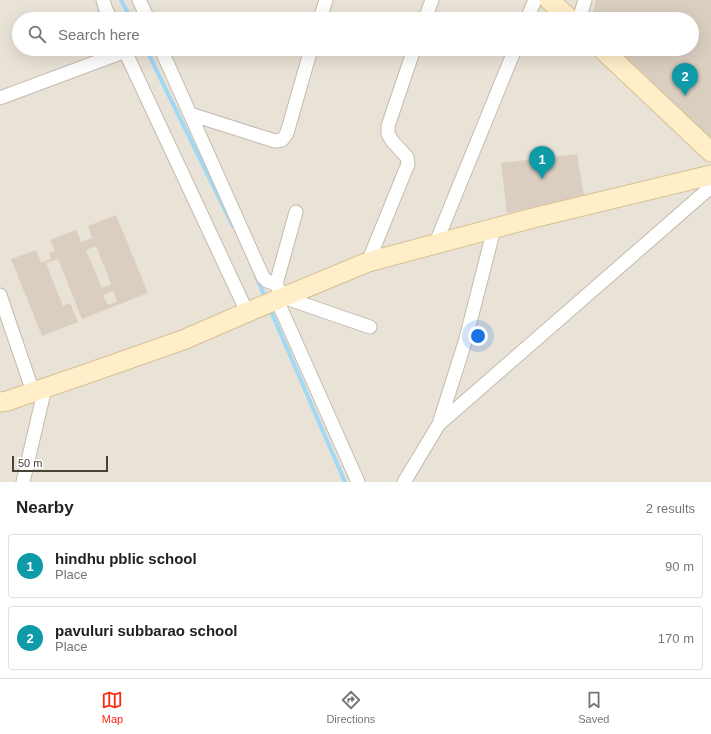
<!DOCTYPE html>
<html lang="en">
<head>
<meta charset="utf-8">
<style>
	:root { --surface:#fff; --page:#f6f6f6; --text:#222; --muted:#767676; --line:#e0e0e0; --accent:#ff2815 }
	body { margin:0; font-family:Helvetica,sans-serif; background:var(--page); color:var(--text) }
	.scale { position:absolute; left:12px; bottom:10px; width:96px; box-sizing:border-box; padding-left:4px; border:2px solid #494036; border-top:0; font-size:11px; line-height:14px; white-space:nowrap; color:#494036; -webkit-text-stroke:3px #fff; paint-order:stroke }
	.you { position:absolute; left:478px; top:336px; width:14px; height:14px; margin:-10px; border:3px solid #fff; border-radius:50%; background:#1a73e8; box-shadow:0 0 0 6px #1a73e833 }
	.badge { display:grid; place-items:center; width:26px; height:26px; border-radius:50%; background:var(--accent); color:#fff; font-size:13px; font-weight:700 }
	.pin { position:absolute; translate:-50% -33px; filter:drop-shadow(0 1px 2px #0008) }
	.pin::after { content:''; position:absolute; top:21px; width:14px; height:12px; background:inherit; clip-path:polygon(0 0,100% 0,50% 100%) }
	.list { margin:0; padding:0; list-style:none }
	h2 { display:flex; justify-content:space-between; align-items:center; height:52px; margin:0; padding:0 16px; font-size:17px }
	h2 small { font-size:13px; font-weight:400; color:var(--muted) }
	.list li { display:grid; grid-template-columns:26px 1fr auto; gap:12px; align-items:center; box-sizing:border-box; height:64px; margin:0 8px 8px; padding:0 8px; border:1px solid var(--line); border-radius:4px }
	.list b { display:block; font-size:15px; white-space:nowrap }
	.list p { margin:0; font-size:13px; white-space:nowrap; color:var(--muted) }
	.list em { font-size:13px; font-style:normal; color:var(--muted) }
	.icon { flex:none; width:22px; height:22px; fill:none; stroke:currentColor; stroke-width:2; stroke-linecap:round; stroke-linejoin:round }
	.map { position:relative; flex:none; width:711px; height:482px; overflow:hidden }
	.search { position:absolute; background:var(--surface); box-shadow:0 4px 16px #0002; left:12px; right:12px; top:12px; height:44px; display:flex; align-items:center; gap:10px; box-sizing:border-box; padding:0 14px; border-radius:22px; color:var(--muted); font-size:15px }
	.sheet { height:196px; background:var(--surface) }
	nav { display:flex; justify-content:space-around; align-items:center; box-sizing:border-box; height:56px; border-top:1px solid var(--line); background:var(--surface); font-size:11px; color:var(--muted) }
	nav a { display:grid; justify-items:center; gap:2px }
	nav .on { color:var(--accent) }
	.map>svg:first-child { display:block }
	.residential { fill:#e9e2d6; fill-rule:evenodd }
	.lines { fill:none; stroke-linecap:round; stroke-linejoin:round }
	.stream { stroke:#a1d8f4; stroke-width:4 }
	.building { fill:#dacec0; fill-rule:evenodd }
	.street-casing { stroke:#c4baad; stroke-width:15 }
	.secondary-casing { stroke:#d7c196; stroke-width:21 }
	.street { stroke:#fff; stroke-width:13 }
	.secondary { stroke:#ffeec8; stroke-width:19 }
</style>
</head>
<body>
<div class="map">
<svg width="711" height="482" viewBox="0 0 711 482">
	<rect width="100%" height="100%" fill="#f5f0e8"/>
	<path class="residential" d="M0,0H711V482H0ZM19,19H692V49H19Z"/>
	<g class="lines">
		<path class="stream" d="M121,0L131,19
			M146,49L233,226
			M256,276L266,299
			M270,309L345,482"/>
	</g>
	<path class="building" d="M596,0H711V142L608,49H692V19H591Z
		M577,154L584,196L507,213L501,163Z
		M116,215L148,293L82,319L58,259L46,263L63,306L70,303L78,322L42,336L11,259L36,250L41,263L51,259L49,253L55,251L50,240L76,230L81,242L92,238L88,226ZM96,246L111,284L102,288L86,250ZM113,291L117,301L108,305L103,295Z"/>
	<g class="lines">
		<defs>
			<path id="street" d="M103,0L105,7L110,19
				M139,0L148,19
				M320,19L326,0
				M425,19L432,0
				M527,19L535,0
				M579,19L585,0
				M124,49L247,312
				M161,49L263,277L267,281L276,284L283,297L370,327
				M0,98L126,51
				M190,114L275,141L282,140L287,133L311,49
				M435,245L515,49
				M368,262L408,164L407,157L393,142L388,134V126L414,49
				M276,284L296,212
				M0,295L33,392
				M277,300L358,482
				M439,424L711,187
				M23,482L45,388
				M404,482L439,424L465,342L494,229"/>
			<path id="secondary" d="M549,0L570,19
				M602,49L711,152
				M0,402L7,401L83,375L183,340L250,311L368,262L533,218L711,175"/>
		</defs>
		<use href="#street" class="street-casing"/>
		<use href="#secondary" class="secondary-casing"/>
		<use href="#street" class="street"/>
		<use href="#secondary" class="secondary"/>
	</g>
</svg>
<div class="scale">50 m</div>
<div class="you"></div>
<div class="pin badge" style="left:542px;top:179px;background:#0f9aa8">1</div>
<div class="pin badge" style="left:685px;top:96px;background:#0f9aa8">2</div>
<div class="search"><svg class="icon" aria-label="search" viewBox="0 0 24 24"><circle cx="10" cy="10" r="6"/><path d="M15 15l6 6"/></svg>Search here</div>
</div>
<section class="sheet">
<h2>Nearby<small>2 results</small></h2>
<ul class="list">
<li><span class="badge" style="background:#0f9aa8">1</span><div><b>hindhu pblic school</b><p>Place</p></div><em>90 m</em></li>
<li><span class="badge" style="background:#0f9aa8">2</span><div><b>pavuluri subbarao school</b><p>Place</p></div><em>170 m</em></li>
</ul>
</section>
<nav>
<a class="on"><svg class="icon" aria-label="map" viewBox="0 0 24 24"><path d="M3 6l6-2 6 2 6-2v14l-6 2-6-2-6 2zM9 4v14M15 6v14"/></svg>Map</a>
<a><svg class="icon" aria-label="directions" viewBox="0 0 24 24"><path d="M12 3l9 9-9 9-9-9zM9 14v-3h6M13 9l2 2-2 2"/></svg>Directions</a>
<a><svg class="icon" aria-label="saved" viewBox="0 0 24 24"><path d="M7 4h10v16l-5-4-5 4z"/></svg>Saved</a>
</nav>
</body>
</html>
